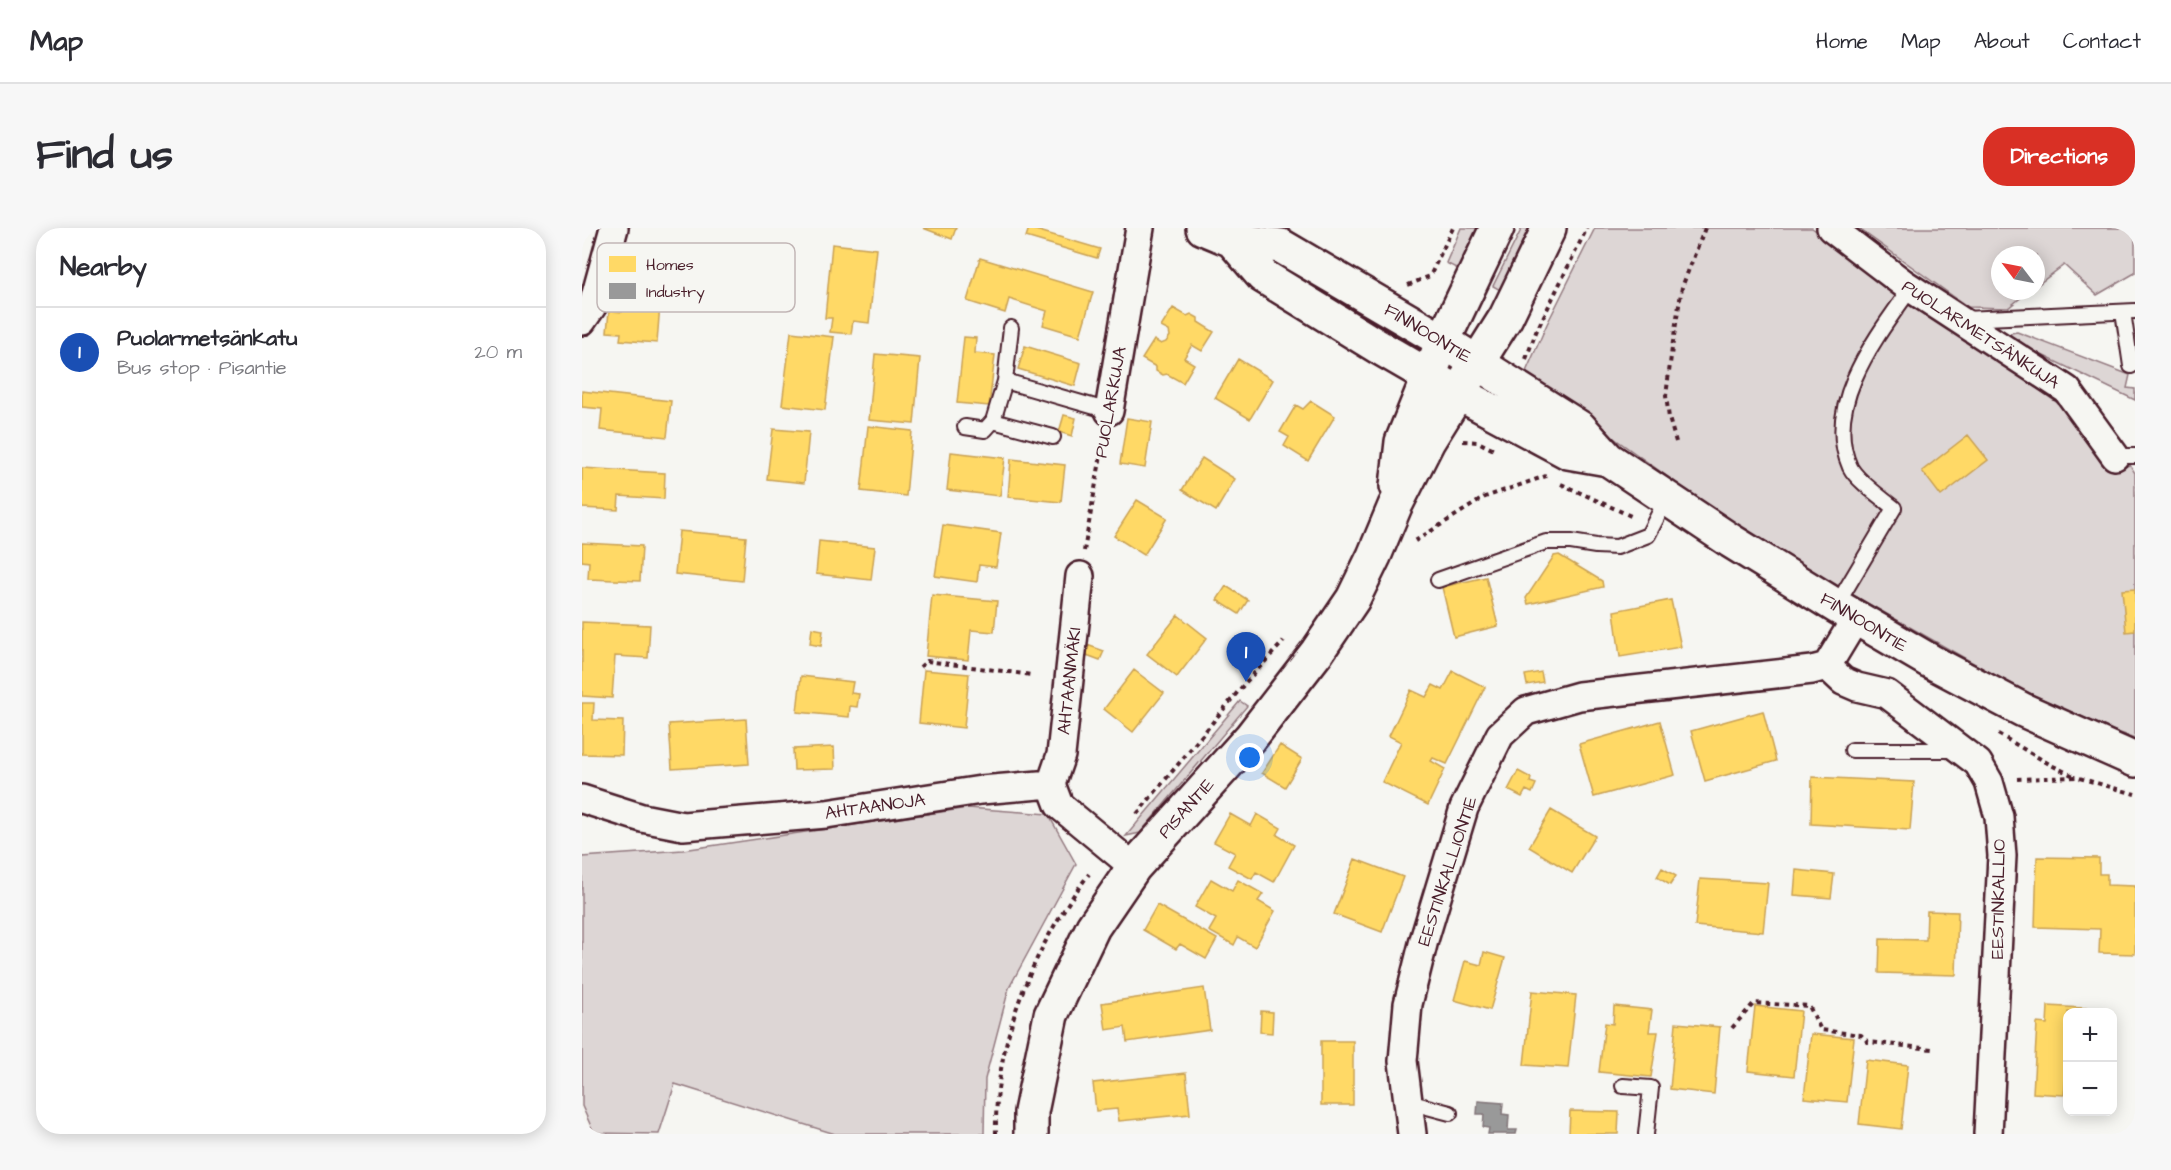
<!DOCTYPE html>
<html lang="en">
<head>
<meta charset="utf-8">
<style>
	:root { --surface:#fff; --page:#f7f7f7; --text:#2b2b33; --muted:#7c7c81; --line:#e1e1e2; --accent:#d93025 }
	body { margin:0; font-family:"Architects Daughter",sans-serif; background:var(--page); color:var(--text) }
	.controls { position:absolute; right:18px; bottom:18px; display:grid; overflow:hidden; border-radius:12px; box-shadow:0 3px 15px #0003 }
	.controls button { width:54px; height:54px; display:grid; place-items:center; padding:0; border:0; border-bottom:2px solid var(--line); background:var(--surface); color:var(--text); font:30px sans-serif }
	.compass { position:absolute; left:1409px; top:18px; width:54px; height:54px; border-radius:50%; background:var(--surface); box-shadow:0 3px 15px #0003; rotate:302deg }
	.you { position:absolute; left:668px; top:530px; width:21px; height:21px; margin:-15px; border:4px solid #fff; border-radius:50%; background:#1a73e8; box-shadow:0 0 0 9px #1a73e833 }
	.badge { display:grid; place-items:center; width:39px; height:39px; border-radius:50%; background:var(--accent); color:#fff; font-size:20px; font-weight:700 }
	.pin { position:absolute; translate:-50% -50px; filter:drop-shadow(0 2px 3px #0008) }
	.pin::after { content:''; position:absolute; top:32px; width:21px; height:18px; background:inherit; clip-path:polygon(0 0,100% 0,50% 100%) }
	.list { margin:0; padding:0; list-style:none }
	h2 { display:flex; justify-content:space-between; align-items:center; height:78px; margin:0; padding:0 24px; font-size:26px }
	h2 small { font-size:20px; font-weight:400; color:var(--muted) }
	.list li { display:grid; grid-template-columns:39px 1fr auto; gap:18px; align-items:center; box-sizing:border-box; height:90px; padding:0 24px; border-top:2px solid var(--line) }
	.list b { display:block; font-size:22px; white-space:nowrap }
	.list p { margin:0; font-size:20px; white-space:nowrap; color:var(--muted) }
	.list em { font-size:20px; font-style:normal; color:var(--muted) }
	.map { position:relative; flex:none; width:1553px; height:906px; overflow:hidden; border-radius:24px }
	header { display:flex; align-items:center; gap:36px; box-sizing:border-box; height:84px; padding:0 30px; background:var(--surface); border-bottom:2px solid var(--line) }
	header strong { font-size:28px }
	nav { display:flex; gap:33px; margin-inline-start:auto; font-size:21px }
	.intro { display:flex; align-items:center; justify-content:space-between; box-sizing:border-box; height:144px; padding:0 36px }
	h1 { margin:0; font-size:42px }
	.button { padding:15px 27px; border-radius:24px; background:var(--accent); color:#fff; font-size:21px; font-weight:700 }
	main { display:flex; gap:36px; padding:0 36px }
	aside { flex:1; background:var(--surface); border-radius:24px; box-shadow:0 3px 15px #0003 }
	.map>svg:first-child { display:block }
	.green { fill:#ddd6d5; stroke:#947a80; stroke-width:1.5 }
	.homes { fill:#ffd966; stroke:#c9a154; stroke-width:1.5 }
	.industry { fill:#999; stroke:#817478; stroke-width:1.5 }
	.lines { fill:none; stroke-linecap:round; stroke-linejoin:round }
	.service-casing { stroke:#4a1f2b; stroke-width:18 }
	.minor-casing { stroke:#4a1f2b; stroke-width:32 }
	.tertiary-casing { stroke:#4a1f2b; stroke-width:38 }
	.primary-casing { stroke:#4a1f2b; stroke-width:38 }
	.path { stroke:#4a1f2b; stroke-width:4; stroke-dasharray:4.5 4.5; stroke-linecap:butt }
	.service { stroke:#f6f6f2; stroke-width:14 }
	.minor { stroke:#f6f6f2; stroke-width:27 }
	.tertiary { stroke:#f6f6f2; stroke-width:33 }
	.primary { stroke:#f6f6f2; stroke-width:33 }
	.labels { text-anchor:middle; stroke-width:6; stroke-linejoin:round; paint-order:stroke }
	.street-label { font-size:18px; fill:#4a1f2b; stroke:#f6f6f2 }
	.key { fill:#f6f6f2; stroke:#c2b6b6; stroke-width:1.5 }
	.key-label { font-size:16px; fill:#4a1f2b }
</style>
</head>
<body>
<header>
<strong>Map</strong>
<nav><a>Home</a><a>Map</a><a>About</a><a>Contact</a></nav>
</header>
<div class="intro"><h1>Find us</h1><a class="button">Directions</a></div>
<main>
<aside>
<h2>Nearby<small></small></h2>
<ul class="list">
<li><span class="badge" style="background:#1a4fb4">1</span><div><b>Puolarmetsänkatu</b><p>Bus stop · Pisantie</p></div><em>20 m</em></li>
</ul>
</aside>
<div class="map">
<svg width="1553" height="906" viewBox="0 0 1553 906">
	<rect width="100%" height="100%" fill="#f6f6f2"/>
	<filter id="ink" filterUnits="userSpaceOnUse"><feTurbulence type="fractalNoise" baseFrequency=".0167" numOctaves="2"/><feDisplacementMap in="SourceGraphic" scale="12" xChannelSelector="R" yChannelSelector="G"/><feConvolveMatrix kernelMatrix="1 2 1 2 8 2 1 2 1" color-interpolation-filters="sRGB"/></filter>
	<g filter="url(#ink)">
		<path class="green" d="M879,0H899L882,44L864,35Z
			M940,0H951L920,63L911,58Z
			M1013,0H1230L1488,184L1519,235L1533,241L1548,237L1553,245V510L1532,503L1432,458L1172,311L943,146L965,96Z
			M1276,0H1553V45L1515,67L1482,37L1454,58V27H1418V63H1447L1426,80L1386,79Z
			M1435,104L1548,147L1545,160L1553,161V172L1431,113L1428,108L1429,105Z
			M658,473L665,478L558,605L544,608Z
			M386,580L466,586L494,636L427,760L403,851L402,906H253L93,856L77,906L12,905L0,878V629L101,622Z"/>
		<path class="homes" d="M341,0H374L370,11Z
			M447,0L518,21L515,30L444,9Z
			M250,16L295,21L287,95L271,93L269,106L248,104L250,90H243Z
			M398,30L511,64L498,108L461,97L465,83L427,71L423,85L385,73Z
			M42,60L79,63L75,115L38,112L39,105L25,104L27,83L40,84Z
			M591,80L605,88L609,86L616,90V94L632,104L620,123L610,117L602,130L612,136L601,155L585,146L581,147L574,143V139L560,131L572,112L579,116L584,114L588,108L587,103L579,99Z
			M209,104L252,109L243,182L200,177Z
			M382,109L394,110L393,125L413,127L407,178L375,175Z
			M443,118L499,135L493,158L436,141Z
			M293,126L338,130L332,196L287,192Z
			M656,131L691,152L668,191L633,170Z
			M0,163L89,173L85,209L18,202L20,181L0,179Z
			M729,173L753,188L726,233L702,218L707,209L698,204L714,177L721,181Z
			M482,187L494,190L490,208L477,204Z
			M545,190L570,194L563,240L538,236Z
			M286,198L330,203L324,268L279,263Z
			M191,201L227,204L222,255L185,251Z
			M1386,207L1406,232L1359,268L1340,243Z
			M369,224L423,230L418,268L365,262Z
			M620,230L653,251L634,283L600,262Z
			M429,231L483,237L479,274L426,269Z
			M0,240L83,245L82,271L37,268L36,282L0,280Z
			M555,272L585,290L562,327L532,308Z
			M361,297L419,305L414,339L397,337L395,354L353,348Z
			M97,303L164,309L160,353L93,346Z
			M237,313L293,319L289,352L234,346Z
			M0,315L60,318L58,353L6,351L7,334L0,333Z
			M977,327L1020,353L1021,359L946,376L944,370L972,328Z
			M904,349L916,398L872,409L860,359Z
			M644,358L666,372L657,386L635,372Z
			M1553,361V403L1544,404L1540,362Z
			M350,367L415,373L412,404L389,402L386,432L344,428Z
			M1089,372L1099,419L1038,429L1032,383Z
			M596,387L625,410L595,449L565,426Z
			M0,394L68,397L66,430L33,428L30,470L0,468Z
			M230,400L241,402L239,418L228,416Z
			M505,417L522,423L518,432L502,426Z
			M342,442L387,446L382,500L337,495Z
			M552,442L582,465L551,504L522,481Z
			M871,443L903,459L865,536L851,530L849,533L863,541L846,577L800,554L819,514L807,508L829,462L844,469L851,457L861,462Z
			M959,444L961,454L945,457L943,447Z
			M219,448L271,454L269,465L277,466L275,479L268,478L267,489L215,484Z
			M0,475H12L11,492L41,493L40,527L0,526Z
			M1181,483L1194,533L1123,553L1109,503Z
			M164,491L167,536L90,541L87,496Z
			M1078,493L1093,547L1012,569L997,516Z
			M698,517L720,531L703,559L680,545Z
			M252,519L253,541L212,542L211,521Z
			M936,543L949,550L948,554L954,556L950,565L944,562L940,569L926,562Z
			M1230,549L1332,554L1328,602L1229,596Z
			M969,582L1013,608L990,645L947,619Z
			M648,586L669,598L675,586L699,600L695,607L712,617L692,654L674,644L670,651L646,638L653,625L632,614Z
			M1455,629L1517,630V646H1525V657L1553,658V726L1517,725L1518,701L1453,699Z
			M773,631L821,649L800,704L752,686Z
			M1080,640L1094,648L1088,657L1075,649Z
			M1214,642L1252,646L1249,670L1212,667Z
			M629,651L650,663L656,652L681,666L676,673L693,683L673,719L656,709L652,717L627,703L634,691L613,679Z
			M1118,651L1186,655L1181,704L1113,698Z
			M575,677L635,711L624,731L598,716L594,721L561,702Z
			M1345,683L1376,684L1374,747L1297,745L1298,711L1344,712Z
			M902,724L923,730L908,782L872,772L883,733L899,737Z
			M622,760L628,802L545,814L543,799L524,802L520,775Z
			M950,763L994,767L986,840L942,837Z
			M1032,778L1070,782L1067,804H1076L1069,849L1017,844L1023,795L1031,796Z
			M1173,778L1219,783L1212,848L1166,843Z
			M1466,778L1518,781V784H1486V831L1482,867L1451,865L1455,795L1465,796Z
			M679,783L691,784L690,805L678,804Z
			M1094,795L1138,799L1132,866L1088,861Z
			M1229,806L1272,810L1265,874L1222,870Z
			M739,813H771V877H739Z
			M1284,832L1326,837L1319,901L1277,896Z
			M604,845L608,886L537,893L535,881L514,883L511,855Z
			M988,883L1037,884L1036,906H987Z"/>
		<path class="industry" d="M896,873L921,875L920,886L927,887L926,902H935L934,906H906L907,900L901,899L902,886H895Z"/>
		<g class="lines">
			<defs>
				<path id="service" d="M1541,84L1549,138
					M1382,91L1553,83
					M423,153L527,183
					M411,193L423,153L429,100
					M383,199L403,202L411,193L471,209
					M1533,228H1553
					M856,352L964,314H989L1014,318L1035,319L1066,307L1085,270
					M1254,378L1312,280C1300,270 1275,253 1268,239C1240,177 1295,108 1329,60
					M1270,522H1374
					M1041,858L1069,860L1064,906
					M826,874L868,885"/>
				<path id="minor" d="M1249,0L1321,55L1485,162L1533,228
					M0,93L11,77L32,0
					M527,183L558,0
					M1274,390L1245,438L1261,453L1275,459L1305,466L1396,535L1407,554L1417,589L1420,628L1406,906
					M469,556L479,527L498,348
					M0,571L60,590L101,598L244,586L399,562L469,556L477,577L552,639
					M830,906L821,833L826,776L842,712L882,580L918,507L944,483L997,468L1230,442L1245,438"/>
				<path id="tertiary" d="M815,258L820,214L861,113L998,200L1026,231L1149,313L1254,378L1348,433L1441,482L1553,532
					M449,906V884L469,787L511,699L552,639L669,509L735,424L771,371L792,328L813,278L846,213L876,165L986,224L1026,231"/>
				<path id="primary" d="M621,0L650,12L699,18L861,113L915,0
					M650,12L681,48L795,118L876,165L924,89L967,0"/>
			</defs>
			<use href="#service" class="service-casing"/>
			<use href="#minor" class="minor-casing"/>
			<use href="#tertiary" class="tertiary-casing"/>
			<use href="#primary" class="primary-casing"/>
			<path class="path" d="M826,57L848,48L871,0
				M944,131L954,104L1005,0
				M881,213L896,214L914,223
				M1094,214L1087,190L1084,168L1090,120L1100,59L1123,0
				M979,256L1051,289
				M833,313L903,269L964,248
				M502,323L522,210
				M338,439L345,433L450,447
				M1416,506L1469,537L1494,549
				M1435,551L1494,549L1553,566
				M555,586L664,454L702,413
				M1150,800L1172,775L1227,778L1239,802L1279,807L1286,814L1350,821
				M414,906C412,813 451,719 507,646"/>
			<use href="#service" class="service"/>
			<use href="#minor" class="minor"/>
			<use href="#tertiary" class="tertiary"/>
			<use href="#primary" class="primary"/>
		</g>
	</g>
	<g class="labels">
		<g class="street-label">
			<text transform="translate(846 105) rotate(31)" y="6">FINNOONTIE</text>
			<text transform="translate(1399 106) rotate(33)" y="6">PUOLARMETSÄNKUJA</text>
			<text transform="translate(528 174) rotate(-80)" y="6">PUOLARKUJA</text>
			<text transform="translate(1282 394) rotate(31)" y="6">FINNOONTIE</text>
			<text transform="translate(487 453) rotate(-84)" y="6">AHTAANMÄKI</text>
			<text transform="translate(293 578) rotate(-8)" y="6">AHTAANOJA</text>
			<text transform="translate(604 580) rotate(-48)" y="6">PISANTIE</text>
			<text transform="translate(865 643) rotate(-72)" y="6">EESTINKALLIONTIE</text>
			<text transform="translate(1416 671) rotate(-89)" y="6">EESTINKALLIO</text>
		</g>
	</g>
	<rect x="15" y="15" width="198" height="69" rx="9" class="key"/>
	<rect x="27" y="28" width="27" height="16" fill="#ffd966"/>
	<rect x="27" y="55" width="27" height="16" fill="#999"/>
	<g class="key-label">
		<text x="64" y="42">Homes</text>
		<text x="64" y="69">Industry</text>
	</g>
</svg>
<div class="controls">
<button>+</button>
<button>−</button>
</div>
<svg class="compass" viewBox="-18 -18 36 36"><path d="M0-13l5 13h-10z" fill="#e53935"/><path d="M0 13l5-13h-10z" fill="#7c7c81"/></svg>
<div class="you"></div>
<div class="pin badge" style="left:664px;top:454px;background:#1a4fb4">1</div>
</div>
</main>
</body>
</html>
